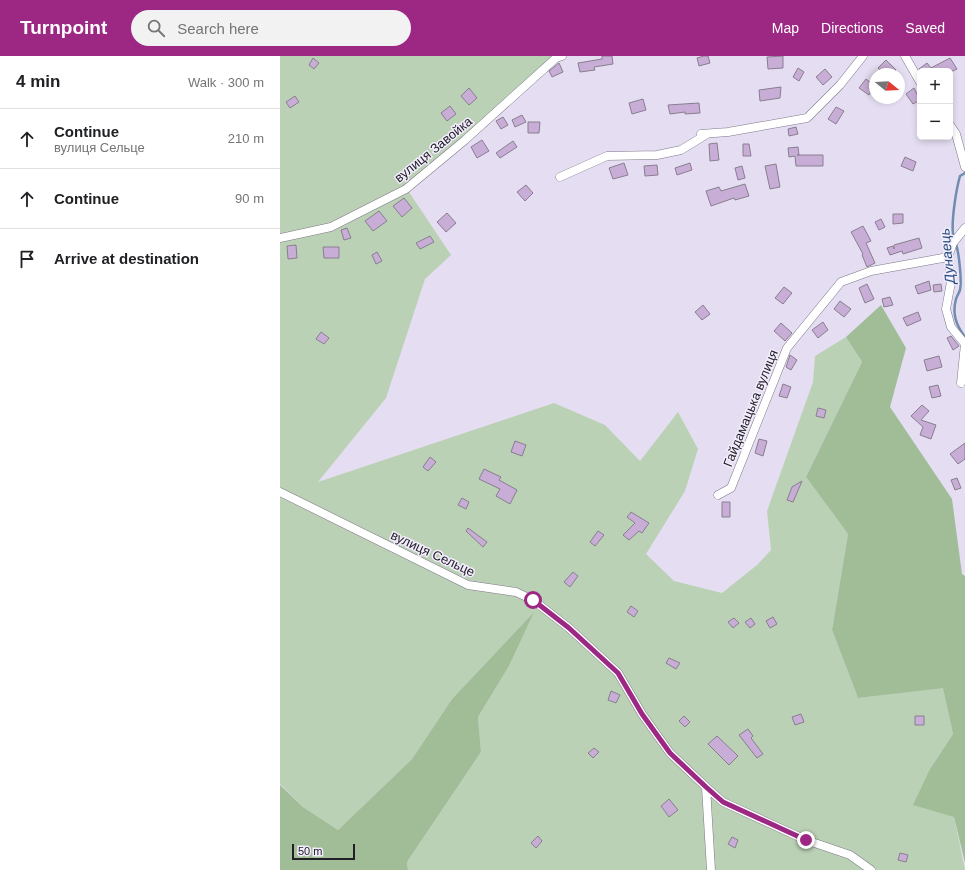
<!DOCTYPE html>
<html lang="en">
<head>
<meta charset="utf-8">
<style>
	:root { --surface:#fff; --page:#f2f2f2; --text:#202124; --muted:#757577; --line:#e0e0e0; --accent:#9c2883 }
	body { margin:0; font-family:Arial,sans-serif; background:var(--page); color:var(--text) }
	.controls { position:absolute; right:12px; top:12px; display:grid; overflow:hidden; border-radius:6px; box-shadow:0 2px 6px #0003 }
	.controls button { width:36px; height:36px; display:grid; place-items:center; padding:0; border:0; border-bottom:1px solid var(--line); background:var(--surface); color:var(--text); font:20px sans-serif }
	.compass { position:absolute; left:589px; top:12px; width:36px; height:36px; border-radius:50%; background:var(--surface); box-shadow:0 2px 6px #0003; rotate:108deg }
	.scale { position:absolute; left:12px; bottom:10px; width:63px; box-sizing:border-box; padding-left:4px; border:2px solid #222027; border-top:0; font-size:11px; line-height:14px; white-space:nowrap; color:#222027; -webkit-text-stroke:3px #f2ecfc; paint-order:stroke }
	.stop { position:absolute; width:12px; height:12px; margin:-9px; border:3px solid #9c2883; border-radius:50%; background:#fff }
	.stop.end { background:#9c2883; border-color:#fff; box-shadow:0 1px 4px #0008 }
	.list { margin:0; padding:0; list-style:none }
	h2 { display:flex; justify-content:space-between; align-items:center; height:52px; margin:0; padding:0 16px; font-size:17px }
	h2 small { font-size:13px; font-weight:400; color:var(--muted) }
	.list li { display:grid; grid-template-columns:26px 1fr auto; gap:12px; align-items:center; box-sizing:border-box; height:60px; padding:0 16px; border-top:1px solid var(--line) }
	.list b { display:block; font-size:15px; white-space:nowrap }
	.list p { margin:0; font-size:13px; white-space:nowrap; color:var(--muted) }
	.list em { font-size:13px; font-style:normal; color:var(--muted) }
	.icon { flex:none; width:22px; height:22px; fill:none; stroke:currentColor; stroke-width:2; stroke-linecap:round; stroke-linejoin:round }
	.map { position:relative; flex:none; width:685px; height:814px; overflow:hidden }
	header { display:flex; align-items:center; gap:24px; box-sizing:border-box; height:56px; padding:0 20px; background:var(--accent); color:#fff }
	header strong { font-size:19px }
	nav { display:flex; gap:22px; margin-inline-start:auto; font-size:14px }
	.search { width:280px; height:36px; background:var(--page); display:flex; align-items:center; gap:10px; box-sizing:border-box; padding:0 14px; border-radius:22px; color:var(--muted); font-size:15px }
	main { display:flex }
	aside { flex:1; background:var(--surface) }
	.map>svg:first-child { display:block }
	.green { fill:#bbd1b5 }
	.forest { fill:#a0bd97 }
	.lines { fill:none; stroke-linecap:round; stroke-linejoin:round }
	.stream { stroke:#708caf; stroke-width:2.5 }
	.building { fill:#c8aed6; stroke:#887e8f }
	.minor-casing { stroke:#7d7789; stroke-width:9 }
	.minor { stroke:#fff; stroke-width:8 }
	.route { stroke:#9c2883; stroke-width:5 }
	.labels { text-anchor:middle; stroke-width:3; stroke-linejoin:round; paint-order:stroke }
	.street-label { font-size:13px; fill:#222027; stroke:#f2ecfc }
	.water-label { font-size:14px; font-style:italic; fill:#274d7d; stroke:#f2ecfc }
</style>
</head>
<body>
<header>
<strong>Turnpoint</strong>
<div class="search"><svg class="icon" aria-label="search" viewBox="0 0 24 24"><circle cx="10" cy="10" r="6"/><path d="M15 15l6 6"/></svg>Search here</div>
<nav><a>Map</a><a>Directions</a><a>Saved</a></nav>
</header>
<main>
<aside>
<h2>4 min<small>Walk · 300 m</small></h2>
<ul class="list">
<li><svg class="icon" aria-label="ahead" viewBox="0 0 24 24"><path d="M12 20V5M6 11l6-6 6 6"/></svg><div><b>Continue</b><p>вулиця Сельце</p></div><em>210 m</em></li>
<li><svg class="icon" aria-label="ahead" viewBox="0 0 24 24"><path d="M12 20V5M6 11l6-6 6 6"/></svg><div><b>Continue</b></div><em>90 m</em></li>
<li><svg class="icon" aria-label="arrive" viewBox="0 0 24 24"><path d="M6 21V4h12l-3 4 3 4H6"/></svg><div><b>Arrive at destination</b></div></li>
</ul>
</aside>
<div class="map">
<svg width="685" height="814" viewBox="0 0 685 814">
	<rect width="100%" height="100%" fill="#e5def2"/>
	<path class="green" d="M0,0H282L127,133L171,199L145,223L106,342L38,426L274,347L325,369L360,405L398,356L418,393L405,435L366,498L394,525L442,537L477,509L491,494L487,455L533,326L535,300L566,281L582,306L526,421L568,478L552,574L578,642L663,631L673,678L650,713L674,761L685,814H128L127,806L201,696L198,661L229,610L253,557L172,643L132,703L58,774L23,751L0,728Z"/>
	<path class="forest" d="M601,249L626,292L610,351L672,443L682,518L685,520V807L674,761L633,749L650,713L673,678L663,632L578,642L552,574L568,478L526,421L582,306L566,281Z
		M254,556L229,610L198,661L201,696L127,806L128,814H0V729L23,751L58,774L132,703L172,643Z"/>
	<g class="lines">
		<path class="stream" d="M674,183C670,171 676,134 680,120L685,117
			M676,188C679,197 682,225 680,234C679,237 677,240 676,243C672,258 676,269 685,281"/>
	</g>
	<path class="building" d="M322,0H332L333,8L314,11L315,14L300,16L298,7L322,3Z
		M424,0H428L430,7L419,10L417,2Z
		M503,0V12L488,13L487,1Z
		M33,2L39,7L34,13L29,9Z
		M670,2L677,13L673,15H640L639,13L647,7L651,12Z
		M606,4L616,14L612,18H604L598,12Z
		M279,7L283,16L272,21L269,15Z
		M518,12L524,16L519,25L513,21Z
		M545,13L552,21L543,29L536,21Z
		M586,23L595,30L589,39L579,32Z
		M501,31L500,42L480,45L479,34Z
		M189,32L197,42L189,49L181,40Z
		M634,32L640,44L633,48L626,38Z
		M15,40L19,46L10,52L6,46Z
		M363,43L366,54L352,58L349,47Z
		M419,47L420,57L405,58V56L390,58L388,49Z
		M170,50L176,58L167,65L161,57Z
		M556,51L564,55L556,68L548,63Z
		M242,59L246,66L235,71L232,64Z
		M223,61L228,69L221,73L216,65Z
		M248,66H260L259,77H248Z
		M516,71L518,78L509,80L508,73Z
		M202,84L209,95L197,102L191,91Z
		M233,85L237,91L220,102L216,97Z
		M437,87L439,104L430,105L429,88Z
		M463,88H469L471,100H463Z
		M518,91L519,99H517H543V110H516L515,100L509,101L508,92Z
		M625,101L636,106L633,115L621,110Z
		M344,107L348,119L333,123L329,112Z
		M410,107L412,114L397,119L395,112Z
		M496,108L500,131L490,133L485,110Z
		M377,109L378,119L365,120L364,110Z
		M462,110L465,122L458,124L455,112Z
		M465,128L469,140L455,144L454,142L431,150L426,135L439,131L441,135Z
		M246,129L253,137L245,145L237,136Z
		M124,142L132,152L122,161L113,150Z
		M99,155L107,165L93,175L85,165Z
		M167,157L176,167L166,176L157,166Z
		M613,158H623V167L613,168Z
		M601,163L605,171L599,174L595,166Z
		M583,170L591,185L586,187L595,207L587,211L582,199L583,198L571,176Z
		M67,172L71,182L64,184L61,174Z
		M150,180L154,186L140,193L136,187Z
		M639,182L642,192L623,198L622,195L610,199L607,192L613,190L614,193V189Z
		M16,189L17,202L8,203L7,190Z
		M43,191H59V202H44Z
		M97,196L102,205L96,208L92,199Z
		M649,225L651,234L638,238L635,230Z
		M587,228L594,243L585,247L579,232Z
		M661,228L662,235L654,236L653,229Z
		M504,231L512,237L503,248L495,242Z
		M610,241L613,249L604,251L602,243Z
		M560,245L571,253L564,261L554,253Z
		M423,249L430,258L422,264L415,256Z
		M638,256L641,264L627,270L623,262Z
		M543,266L548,274L538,282L532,274Z
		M501,267L512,277L505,285L494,275Z
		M41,276L49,282L44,288L36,283Z
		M671,280L679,290L673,294L667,282Z
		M510,299L517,304L511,314L506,311Z
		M659,300L662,311L647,315L644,304Z
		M503,328L511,331L507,342L499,340Z
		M658,329L661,340L652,342L649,331Z
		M642,349L649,355L641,364L656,369L651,383L640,379L643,371L631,360Z
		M538,352L546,354L544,362L536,360Z
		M479,383L487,385L483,400L475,397Z
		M235,385L246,389L242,400L231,396Z
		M685,387V403L678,408L670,398Z
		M150,401L156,406L148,415L143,411Z
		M204,413L221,421L219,424L237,434L230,448L216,440L220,433L199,423Z
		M677,422L681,432L675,434L671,424Z
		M522,425L513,446L507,444L512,431Z
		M182,442L189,446L186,453L178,449Z
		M442,446H450V461H442Z
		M351,456L369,467L362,477L359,475L349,484L343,479L355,467L347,461Z
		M188,472L207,486L203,491L186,475Z
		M318,475L324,479L315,490L310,486Z
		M293,516L298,520L290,531L284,526Z
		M351,550L358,555L354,561L347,556Z
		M493,561L497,568L490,572L486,565Z
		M454,562L459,567L453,572L448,566Z
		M471,562L475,568L470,572L465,566Z
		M389,602L400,607L396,613L386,607Z
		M331,635L340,639L336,647L328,644Z
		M521,658L524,666L515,669L512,661Z
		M404,660L410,666L405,671L399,665Z
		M635,660H644V669H635Z
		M468,673L473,680L471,682L483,698L477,702L459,679Z
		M437,680L458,700L449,709L428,688Z
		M314,692L319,696L313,702L308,697Z
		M389,743L398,754L389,761L381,750Z
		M258,780L262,785L256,792L251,787Z
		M452,781L458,784L455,792L448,788Z
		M620,797L628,799L626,806L618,804Z"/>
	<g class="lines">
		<defs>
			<path id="minor" d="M625,0L640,26
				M670,69L676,78L685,111
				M421,78L448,76L527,62L560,29L583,0
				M280,121L327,100L377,99L401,94L427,78
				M0,182L51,171L126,133L185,84L276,2L282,0
				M681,327L685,288L671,271L666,253L671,226L668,201L673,187L685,172
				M0,436L188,529L236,536L253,544L289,572L338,617L362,658L390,697L426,731L431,814
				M438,439L451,432L507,292L561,226L591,215L668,201
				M426,731L443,746L526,784L570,799L591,814"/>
		</defs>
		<use href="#minor" class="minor-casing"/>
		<use href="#minor" class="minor"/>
	</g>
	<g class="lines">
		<path class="route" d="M253,544L289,572L338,617L362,658L390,697L426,731L443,746L526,784"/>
	</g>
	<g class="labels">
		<g class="street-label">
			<text transform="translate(153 93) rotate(-39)" y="5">вулиця Завойка</text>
			<text transform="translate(470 352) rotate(-68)" y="5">Гайдамацька вулиця</text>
			<text transform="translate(153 497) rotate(25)" y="5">вулиця Сельце</text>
		</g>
		<g class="water-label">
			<text transform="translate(667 200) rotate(-96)" y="5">Дунаець</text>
		</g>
	</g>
</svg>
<div class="controls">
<button>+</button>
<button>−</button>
</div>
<svg class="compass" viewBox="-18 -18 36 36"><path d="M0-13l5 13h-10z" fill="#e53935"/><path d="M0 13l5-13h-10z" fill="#757577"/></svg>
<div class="scale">50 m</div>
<div class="stop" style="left:253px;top:544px"></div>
<div class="stop end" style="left:526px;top:784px"></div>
</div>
</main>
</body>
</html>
